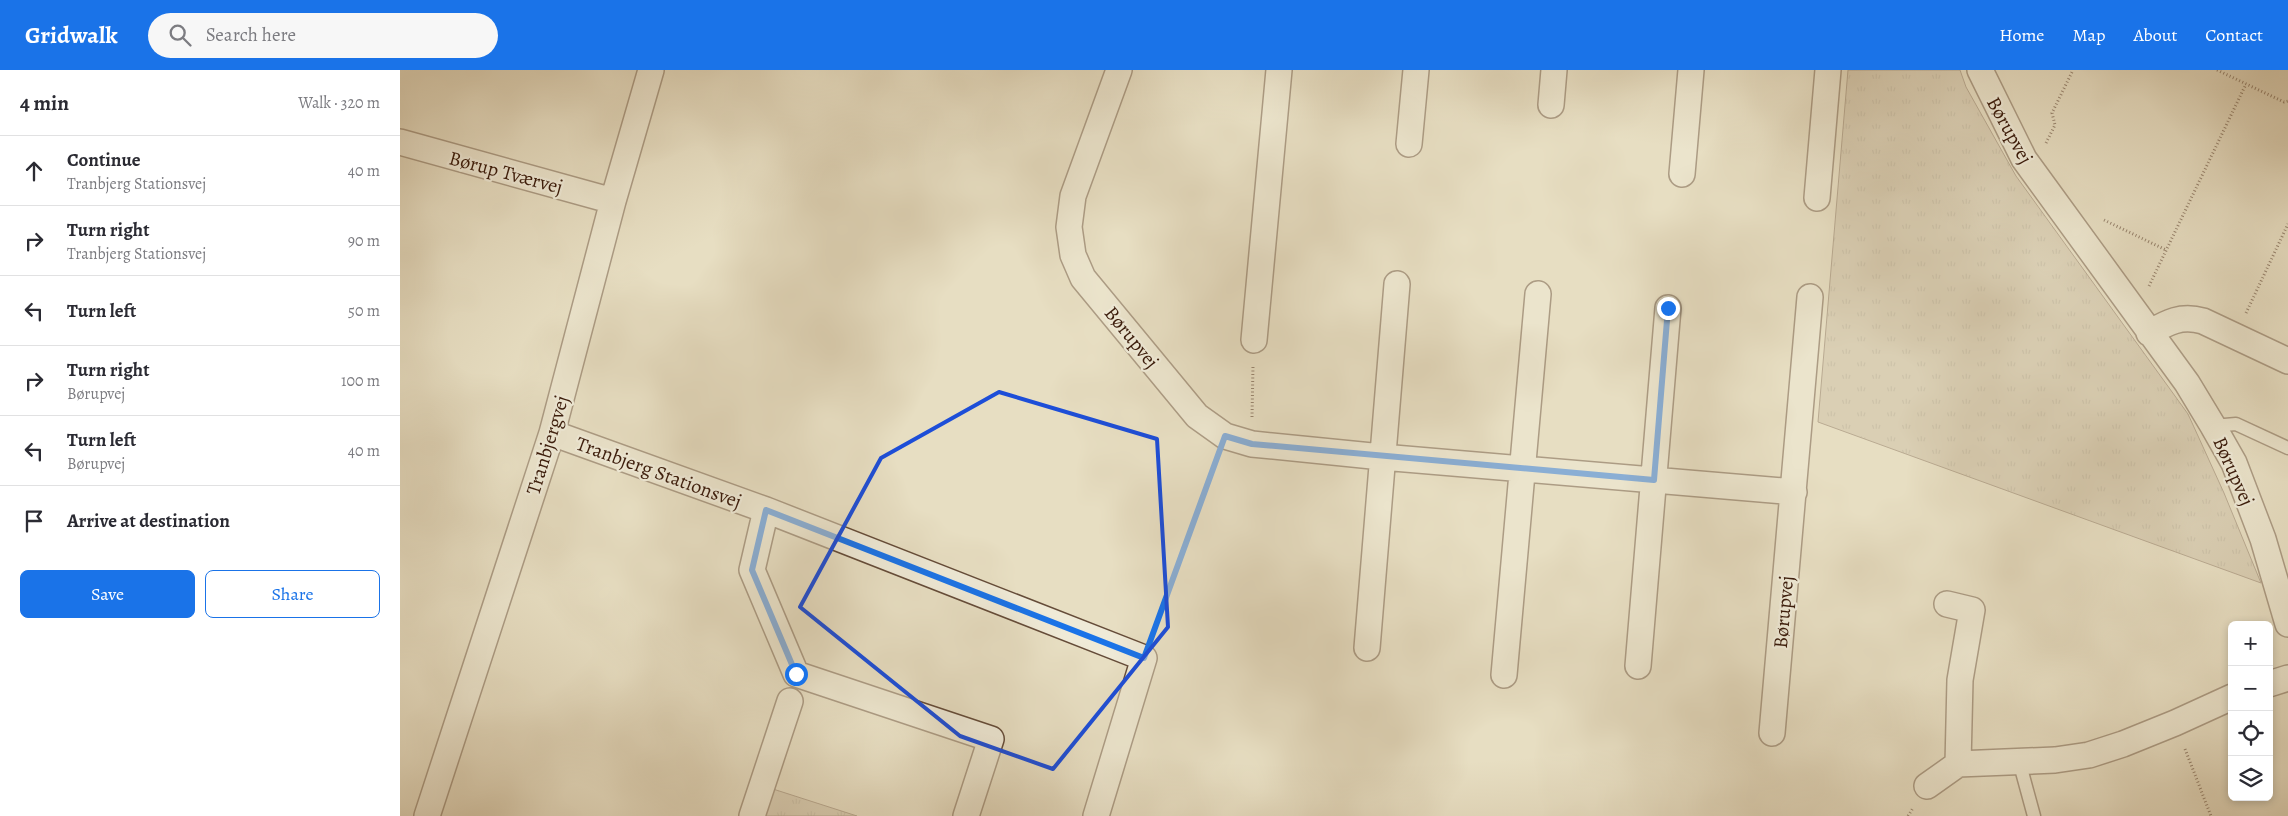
<!DOCTYPE html>
<html lang="en">
<head>
<meta charset="utf-8">
<style>
	:root { --surface:#fff; --page:#f7f7f7; --text:#2b2b33; --muted:#7c7c81; --line:#e1e1e2; --accent:#1a73e8 }
	body { margin:0; font-family:Alegreya,serif; background:var(--page); color:var(--text) }
	.controls { position:absolute; right:15px; bottom:15px; display:grid; overflow:hidden; border-radius:8px; box-shadow:0 2px 8px #0003 }
	.controls button { width:45px; height:45px; display:grid; place-items:center; padding:0; border:0; border-bottom:1px solid var(--line); background:var(--surface); color:var(--text); font:25px sans-serif }
	.stop { position:absolute; width:15px; height:15px; margin:-11px; border:4px solid #1a73e8; border-radius:50%; background:#fff }
	.stop.end { background:#1a73e8; border-color:#fff; box-shadow:0 1px 5px #0008 }
	.list { margin:0; padding:0; list-style:none }
	h2 { display:flex; justify-content:space-between; align-items:center; height:65px; margin:0; padding:0 20px; font-size:21px }
	h2 small { font-size:16px; font-weight:400; color:var(--muted) }
	.list li { display:grid; grid-template-columns:32px 1fr auto; gap:15px; align-items:center; box-sizing:border-box; height:70px; padding:0 20px; border-top:1px solid var(--line) }
	.list b { display:block; font-size:19px; white-space:nowrap }
	.list p { margin:0; font-size:16px; white-space:nowrap; color:var(--muted) }
	.list em { font-size:16px; font-style:normal; color:var(--muted) }
	.actions { display:flex; gap:10px; padding:15px 20px }
	.actions a { flex:1; padding:11px 0; border:1px solid var(--accent); border-radius:8px; text-align:center; font-size:18px; color:var(--accent) }
	.actions .main { background:var(--accent); color:#fff }
	.icon { flex:none; width:28px; height:28px; fill:none; stroke:currentColor; stroke-width:2; stroke-linecap:round; stroke-linejoin:round }
	.map { position:relative; flex:none; width:1888px; height:746px; overflow:hidden }
	header { display:flex; align-items:center; gap:30px; box-sizing:border-box; height:70px; padding:0 25px; background:var(--accent); color:#fff }
	header strong { font-size:24px }
	nav { display:flex; gap:28px; margin-inline-start:auto; font-size:18px }
	.search { width:350px; height:45px; background:var(--page); display:flex; align-items:center; gap:12px; box-sizing:border-box; padding:0 18px; border-radius:28px; color:var(--muted); font-size:19px }
	main { display:flex }
	aside { flex:1; background:var(--surface) }
	.map>svg:first-child { display:block }
	.grass { fill:url(#grass-tufts); stroke:#826c57 }
	.lines { fill:none; stroke-linecap:round; stroke-linejoin:round }
	.service-casing { stroke:#654c39; stroke-width:15 }
	.minor-casing { stroke:#654c39; stroke-width:28 }
	.path { stroke:#3a1b0b; stroke-width:3; stroke-dasharray:1 2.5; stroke-linecap:butt }
	.service { stroke:#efead7; stroke-width:12 }
	.minor { stroke:#efead7; stroke-width:25 }
	.route { stroke:#1a73e8; stroke-width:6 }
	.marked { fill:none; stroke:#1d4ed8; stroke-width:4; stroke-linejoin:round }
	.labels { text-anchor:middle; stroke-width:4.5; stroke-linejoin:round; paint-order:stroke }
	.street-label { font-size:20px; fill:#3a1b0b; stroke:#efead7 }
</style>
</head>
<body>
<header>
<strong>Gridwalk</strong>
<div class="search"><svg class="icon" aria-label="search" viewBox="0 0 24 24"><circle cx="10" cy="10" r="6"/><path d="M15 15l6 6"/></svg>Search here</div>
<nav><a>Home</a><a>Map</a><a>About</a><a>Contact</a></nav>
</header>
<main>
<aside>
<h2>4 min<small>Walk · 320 m</small></h2>
<ul class="list">
<li><svg class="icon" aria-label="ahead" viewBox="0 0 24 24"><path d="M12 20V5M6 11l6-6 6 6"/></svg><div><b>Continue</b><p>Tranbjerg Stationsvej</p></div><em>40 m</em></li>
<li><svg class="icon" aria-label="right" viewBox="0 0 24 24"><path d="M7 20v-9h11M14 6l5 5-5 5"/></svg><div><b>Turn right</b><p>Tranbjerg Stationsvej</p></div><em>90 m</em></li>
<li><svg class="icon" aria-label="left" viewBox="0 0 24 24"><path d="M17 20v-9H6M10 6l-5 5 5 5"/></svg><div><b>Turn left</b></div><em>50 m</em></li>
<li><svg class="icon" aria-label="right" viewBox="0 0 24 24"><path d="M7 20v-9h11M14 6l5 5-5 5"/></svg><div><b>Turn right</b><p>Børupvej</p></div><em>100 m</em></li>
<li><svg class="icon" aria-label="left" viewBox="0 0 24 24"><path d="M17 20v-9H6M10 6l-5 5 5 5"/></svg><div><b>Turn left</b><p>Børupvej</p></div><em>40 m</em></li>
<li><svg class="icon" aria-label="arrive" viewBox="0 0 24 24"><path d="M6 21V4h12l-3 4 3 4H6"/></svg><div><b>Arrive at destination</b></div></li>
</ul>
<div class="actions"><a class="main">Save</a><a>Share</a></div>
</aside>
<div class="map">
<svg width="1888" height="746" viewBox="0 0 1888 746">
	<defs>
		<pattern id="grass-tufts" width="24" height="20" patternUnits="userSpaceOnUse" patternTransform="scale(1.25)"><rect width="24" height="20" fill="#cabda3"/><path d="M3 7l-1-3M5 7V3M7 7l1-3M15 17l-1-3M17 17v-4M19 17l1-3" fill="none" stroke="#aea28b"/></pattern>
	</defs>
	<rect width="100%" height="100%" fill="#e7dec2"/>
	<filter id="stains"><feTurbulence type="fractalNoise" baseFrequency=".004" numOctaves="4"/><feColorMatrix values="0 0 0 0 .2 0 0 0 0 .09 0 0 0 0 .02 0 0 0 .5 -.17"/></filter>
	<radialGradient id="worn" r=".72"><stop offset=".6" stop-color="#630" stop-opacity="0"/><stop offset="1" stop-color="#630" stop-opacity=".3"/></radialGradient>
	<path class="grass" d="M1448,0H1560L1566,17L1616,106L1788,344L1824,423L1861,513L1418,352Z
		M373,719L457,746H364Z"/>
	<g class="lines">
		<defs>
			<path id="service" d="M1813,356L1836,354L1888,378
				M1619,691L1634,746"/>
			<path id="minor" d="M719,0L673,126L669,157L673,185L683,208L797,346L825,366L852,374L982,387L1394,422
				M1580,0L1624,89L1787,313L1813,356L1834,393L1863,469L1888,554
				M1151,35L1154,0
				M0,72L213,131
				M1009,74L1016,0
				M1282,104L1291,0
				M1417,128L1428,0
				M1749,263C1768,252 1781,245 1803,251L1888,291
				M854,270L879,0
				M152,363L366,440L744,588L696,746
				M366,440L352,500L396,604L591,669L566,746
				M1547,534L1572,540L1560,610L1558,694
				M967,578L997,214
				M1238,596L1268,238
				M1104,605L1138,224
				M1869,614L1888,608
				M1372,663L1410,227
				M1527,716L1558,694L1655,690L1689,685L1723,674L1775,653L1832,627
				M27,746L152,363L213,131L251,0
				M352,746L390,631"/>
		</defs>
		<use href="#service" class="service-casing"/>
		<use href="#minor" class="minor-casing"/>
		<path class="path" d="M1817,0L1884,32L1888,31
			M1646,73L1655,55L1652,43L1673,0
			M1704,150L1766,180
			M1749,216L1846,14
			M1846,243L1888,154
			M852,347L853,296
			M754,562L816,392
			M1785,679L1811,746
			M1508,746L1513,738"/>
		<use href="#service" class="service"/>
		<use href="#minor" class="minor"/>
	</g>
	<g class="lines">
		<path class="route" d="M396,604L352,500L366,440L744,588L825,366L852,374L1254,410L1268,238"/>
	</g>
	<path d="M0 0H1888V746H0ZM599,322L757,369L768,557L653,699L560,666L400,537L481,388Z" fill="#e7dec2" fill-opacity=".55" fill-rule="evenodd"/>
	<path class="marked" d="M599,322L757,369L768,557L653,699L560,666L400,537L481,388Z"/>
	<g class="labels">
		<g class="street-label">
			<text transform="translate(1610 60) rotate(61)" y="7">Børupvej</text>
			<text transform="translate(106 102) rotate(15)" y="7">Børup Tværvej</text>
			<text transform="translate(732 267) rotate(51)" y="7">Børupvej</text>
			<text transform="translate(147 375) rotate(-73)" y="7">Tranbjergvej</text>
			<text transform="translate(1834 401) rotate(66)" y="7">Børupvej</text>
			<text transform="translate(259 402) rotate(20)" y="7">Tranbjerg Stationsvej</text>
			<text transform="translate(1383 542) rotate(-85)" y="7">Børupvej</text>
		</g>
	</g>
	<rect width="100%" height="100%" filter="url(#stains)"/>
	<rect width="100%" height="100%" fill="url(#worn)"/>
</svg>
<div class="controls">
<button>+</button>
<button>−</button>
<button><svg class="icon" aria-label="locate" viewBox="0 0 24 24"><circle cx="12" cy="12" r="6"/><path d="M12 2v4M12 18v4M2 12h4M18 12h4"/></svg></button>
<button><svg class="icon" aria-label="layers" viewBox="0 0 24 24"><path d="M12 4l9 5-9 5-9-5zM3 14l9 5 9-5"/></svg></button>
</div>
<div class="stop" style="left:396px;top:604px"></div>
<div class="stop end" style="left:1268px;top:238px"></div>
</div>
</main>
</body>
</html>
